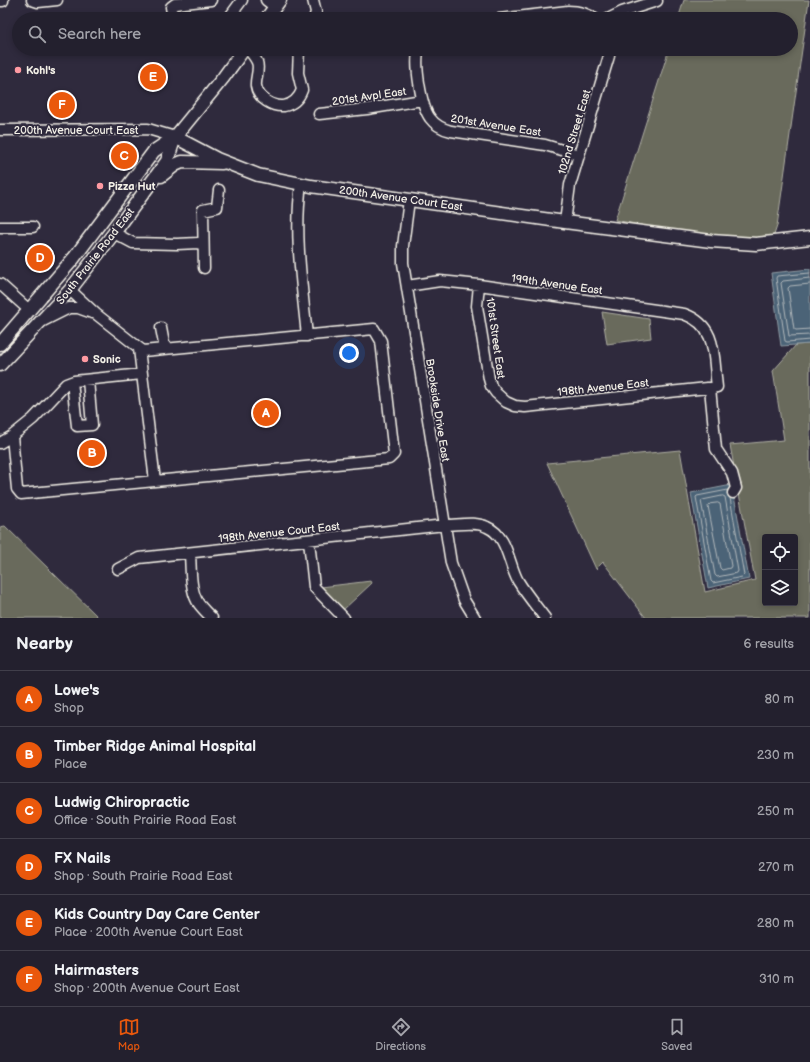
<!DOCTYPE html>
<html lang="en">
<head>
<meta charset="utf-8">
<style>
	:root { --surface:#23202e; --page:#2f2d3a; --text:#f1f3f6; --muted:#a3a3aa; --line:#403e4a; --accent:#ea580c }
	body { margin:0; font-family:"Balsamiq Sans",sans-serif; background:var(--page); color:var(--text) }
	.controls { position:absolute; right:12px; bottom:12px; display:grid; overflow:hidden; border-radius:4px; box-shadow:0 2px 6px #0003 }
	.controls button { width:36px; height:36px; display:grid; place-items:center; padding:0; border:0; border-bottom:1px solid var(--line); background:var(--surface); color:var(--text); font:20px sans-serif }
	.you { position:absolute; left:349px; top:353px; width:14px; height:14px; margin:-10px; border:3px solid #fff; border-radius:50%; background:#1a73e8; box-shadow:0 0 0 6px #1a73e833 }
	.badge { display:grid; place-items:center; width:26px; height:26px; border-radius:50%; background:var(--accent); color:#fff; font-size:13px; font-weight:700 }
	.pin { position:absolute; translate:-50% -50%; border:2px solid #fff; box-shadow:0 1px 4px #0006 }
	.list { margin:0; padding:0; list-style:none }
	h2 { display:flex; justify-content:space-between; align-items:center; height:52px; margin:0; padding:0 16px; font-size:17px }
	h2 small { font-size:13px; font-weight:400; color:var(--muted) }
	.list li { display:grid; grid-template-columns:26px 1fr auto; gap:12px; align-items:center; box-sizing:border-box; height:56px; padding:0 16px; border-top:1px solid var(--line) }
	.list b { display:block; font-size:15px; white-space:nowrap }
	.list p { margin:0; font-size:13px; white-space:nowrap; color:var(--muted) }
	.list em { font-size:13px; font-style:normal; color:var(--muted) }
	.icon { flex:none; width:22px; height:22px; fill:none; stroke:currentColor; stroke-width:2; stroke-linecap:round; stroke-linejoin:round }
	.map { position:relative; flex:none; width:810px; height:618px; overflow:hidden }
	.search { position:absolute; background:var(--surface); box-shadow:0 2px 6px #0003; left:12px; right:12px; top:12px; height:44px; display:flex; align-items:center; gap:10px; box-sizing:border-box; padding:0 14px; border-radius:22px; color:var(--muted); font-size:15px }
	.sheet { height:388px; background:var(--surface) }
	nav { display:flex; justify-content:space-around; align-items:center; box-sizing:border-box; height:56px; border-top:1px solid var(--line); background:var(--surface); font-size:11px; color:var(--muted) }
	nav a { display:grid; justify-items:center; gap:2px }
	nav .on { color:var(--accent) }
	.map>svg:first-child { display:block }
	.green { fill:#696a5b; stroke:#aeaea2; fill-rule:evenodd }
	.water { fill:#4c6377; stroke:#8f9ca4 }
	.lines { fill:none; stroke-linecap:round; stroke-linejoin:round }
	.shore { stroke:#b1b8bb; stroke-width:1 }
	.minor-casing { stroke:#f4f1e8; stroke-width:13 }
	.major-casing { stroke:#f4f1e8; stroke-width:15 }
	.minor { stroke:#2f2a3d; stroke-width:10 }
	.major { stroke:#2f2a3d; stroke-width:12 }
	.poi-dot { fill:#ff9aa2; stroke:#2f2a3d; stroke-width:1.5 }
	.labels { text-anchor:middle; stroke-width:3.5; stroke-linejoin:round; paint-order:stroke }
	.poi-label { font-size:11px; font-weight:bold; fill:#f4f1e8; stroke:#2f2a3d; text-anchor:start }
	.street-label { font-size:11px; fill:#f4f1e8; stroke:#2f2a3d }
</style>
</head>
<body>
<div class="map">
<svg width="810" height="618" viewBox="0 0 810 618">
	<rect width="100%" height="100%" fill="#2f2a3d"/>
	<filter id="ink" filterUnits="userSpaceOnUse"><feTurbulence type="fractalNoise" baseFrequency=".025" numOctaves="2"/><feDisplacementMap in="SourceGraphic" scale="8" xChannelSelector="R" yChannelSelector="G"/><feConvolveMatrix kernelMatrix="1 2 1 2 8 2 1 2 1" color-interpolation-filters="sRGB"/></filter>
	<g filter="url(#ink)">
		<path class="green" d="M684,0H809L777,226L774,235L750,238L719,236L651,227L615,220L669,49H791V19H678Z
			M602,312L649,319L651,338L607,344Z
			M810,344V618H646L603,562L596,569L547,463L680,450L705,592L755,580L730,445L784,440L773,371L796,345ZM765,537H795V603H765Z
			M5,526L99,618H0V527Z
			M371,581L372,583L343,610L321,587Z"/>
		<path class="water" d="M810,269V344L781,346L771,273Z
			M732,485L749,579L708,588L691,493Z"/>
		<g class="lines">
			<path class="shore" d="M810,273L777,276L776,278L785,341L787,342L810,340
				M810,278L783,281L781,283L789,336L810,335
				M810,284L790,286L788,288L794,329L796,330L810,329
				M728,490L697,496L696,497L711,581L713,583L742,577L744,575L730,498
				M723,496L725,497L738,571L737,573L717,577L715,575L701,501L703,500Z
				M718,503L720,504L731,566L730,568L722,570L720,568L708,506L710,504Z"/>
			<defs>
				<path id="minor" d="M32,0L38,2L57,0
					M266,0L275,7
					M313,0L316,12L314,19
					M0,1H3V0
					M173,19L171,7L175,4L211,0
					M228,19L242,0
					M499,19L568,11C578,11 587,13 595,19
					M608,19L622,12L657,1
					M248,49C251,53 255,57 257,62C260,69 255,79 256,86C258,99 273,107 284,106C294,104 299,98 302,90L298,73L299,49
					M419,49C414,63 421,106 430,118C435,125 443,129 451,131L545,145L579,155
					M319,114L367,109L422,100
					M0,130L148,129L175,137
					M301,184C294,235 302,285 307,336
					M409,200L403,246V263L451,563L464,600L475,618
					M565,222L570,185L609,56V49
					M0,227H33
					M114,233L133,243L177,244L198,243L203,245
					M204,268L203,210L217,207L219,190
					M0,284L29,310
					M407,286L440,281L479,285L684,314C718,326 713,356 717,387L525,407L515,406L506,402L496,393L491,386L489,379L477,306L479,285
					M70,290L96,314L143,351L374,329L381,341L394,454L389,459L155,481L139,349
					M43,321L69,308H78L92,313
					M161,328L165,349
					M142,374L74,381L66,384L33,419L12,436L17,489L21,494L155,481
					M72,382L77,426L92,425L88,380
					M710,388L716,449L732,473L736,488L733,493
					M0,443L12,436
					M309,541L314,587L344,618
					M190,553C191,568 190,588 197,601C201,608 207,613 212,618
					M118,569L139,558L445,525C458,525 475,521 487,527C508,536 508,563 518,581C526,594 536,606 545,618"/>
				<path id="major" d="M266,19L280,0
					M175,137L217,159L258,175L311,186L565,222L711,241L756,244L810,238
					M161,176L175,165L182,162L222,163
					M0,344L74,258L154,151L175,137L223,78L244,49
					M0,365L70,290L114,233L167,161L175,137"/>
			</defs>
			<use href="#minor" class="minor-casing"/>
			<use href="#major" class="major-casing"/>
			<use href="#minor" class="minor"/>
			<use href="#major" class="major"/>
		</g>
	</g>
	<g class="poi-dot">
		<circle cx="18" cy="70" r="4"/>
		<circle cx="100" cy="186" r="4"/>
		<circle cx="85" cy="359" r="4"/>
	</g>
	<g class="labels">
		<g class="poi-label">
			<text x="26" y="74">Kohl's</text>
			<text x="108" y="190">Pizza Hut</text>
			<text x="93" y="363">Sonic</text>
		</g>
		<g class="street-label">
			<text transform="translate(369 96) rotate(-8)" y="4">201st Avpl East</text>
			<text transform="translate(496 125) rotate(9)" y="4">201st Avenue East</text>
			<text x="76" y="134">200th Avenue Court East</text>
			<text transform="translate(574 132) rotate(-73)" y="4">102nd Street East</text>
			<text transform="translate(401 198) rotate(8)" y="4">200th Avenue Court East</text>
			<text transform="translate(95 256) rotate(-52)" y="4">South Prairie Road East</text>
			<text transform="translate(557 284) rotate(8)" y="4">199th Avenue East</text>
			<text transform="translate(496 338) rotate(82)" y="4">101st Street East</text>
			<text transform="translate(603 387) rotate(-6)" y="4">198th Avenue East</text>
			<text transform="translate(438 410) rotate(81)" y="4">Brookside Drive East</text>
			<text transform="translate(279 532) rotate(-6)" y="4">198th Avenue Court East</text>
		</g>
	</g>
</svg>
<div class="controls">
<button><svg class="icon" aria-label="locate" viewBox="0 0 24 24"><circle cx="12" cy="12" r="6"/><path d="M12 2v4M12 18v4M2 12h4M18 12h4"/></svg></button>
<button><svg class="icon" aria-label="layers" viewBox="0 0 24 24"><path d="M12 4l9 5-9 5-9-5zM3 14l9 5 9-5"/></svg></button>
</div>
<div class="you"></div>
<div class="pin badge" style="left:266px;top:413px">A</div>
<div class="pin badge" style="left:92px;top:453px">B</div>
<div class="pin badge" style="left:124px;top:156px">C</div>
<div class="pin badge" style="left:40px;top:258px">D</div>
<div class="pin badge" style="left:153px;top:77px">E</div>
<div class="pin badge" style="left:62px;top:105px">F</div>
<div class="search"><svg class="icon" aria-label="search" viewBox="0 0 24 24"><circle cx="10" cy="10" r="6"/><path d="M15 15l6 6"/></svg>Search here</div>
</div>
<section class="sheet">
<h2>Nearby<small>6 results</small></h2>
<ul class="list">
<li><span class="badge">A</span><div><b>Lowe's</b><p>Shop</p></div><em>80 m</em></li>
<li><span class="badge">B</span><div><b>Timber Ridge Animal Hospital</b><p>Place</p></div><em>230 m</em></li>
<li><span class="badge">C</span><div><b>Ludwig Chiropractic</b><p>Office · South Prairie Road East</p></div><em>250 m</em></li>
<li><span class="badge">D</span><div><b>FX Nails</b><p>Shop · South Prairie Road East</p></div><em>270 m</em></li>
<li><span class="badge">E</span><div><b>Kids Country Day Care Center</b><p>Place · 200th Avenue Court East</p></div><em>280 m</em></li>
<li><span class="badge">F</span><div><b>Hairmasters</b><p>Shop · 200th Avenue Court East</p></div><em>310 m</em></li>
</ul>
</section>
<nav>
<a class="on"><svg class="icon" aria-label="map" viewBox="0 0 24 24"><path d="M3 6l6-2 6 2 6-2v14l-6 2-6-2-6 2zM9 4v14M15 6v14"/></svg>Map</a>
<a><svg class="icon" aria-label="directions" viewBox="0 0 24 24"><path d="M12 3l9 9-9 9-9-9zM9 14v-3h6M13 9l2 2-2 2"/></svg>Directions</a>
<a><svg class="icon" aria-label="saved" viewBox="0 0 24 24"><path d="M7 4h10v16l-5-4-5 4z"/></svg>Saved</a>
</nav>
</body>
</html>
